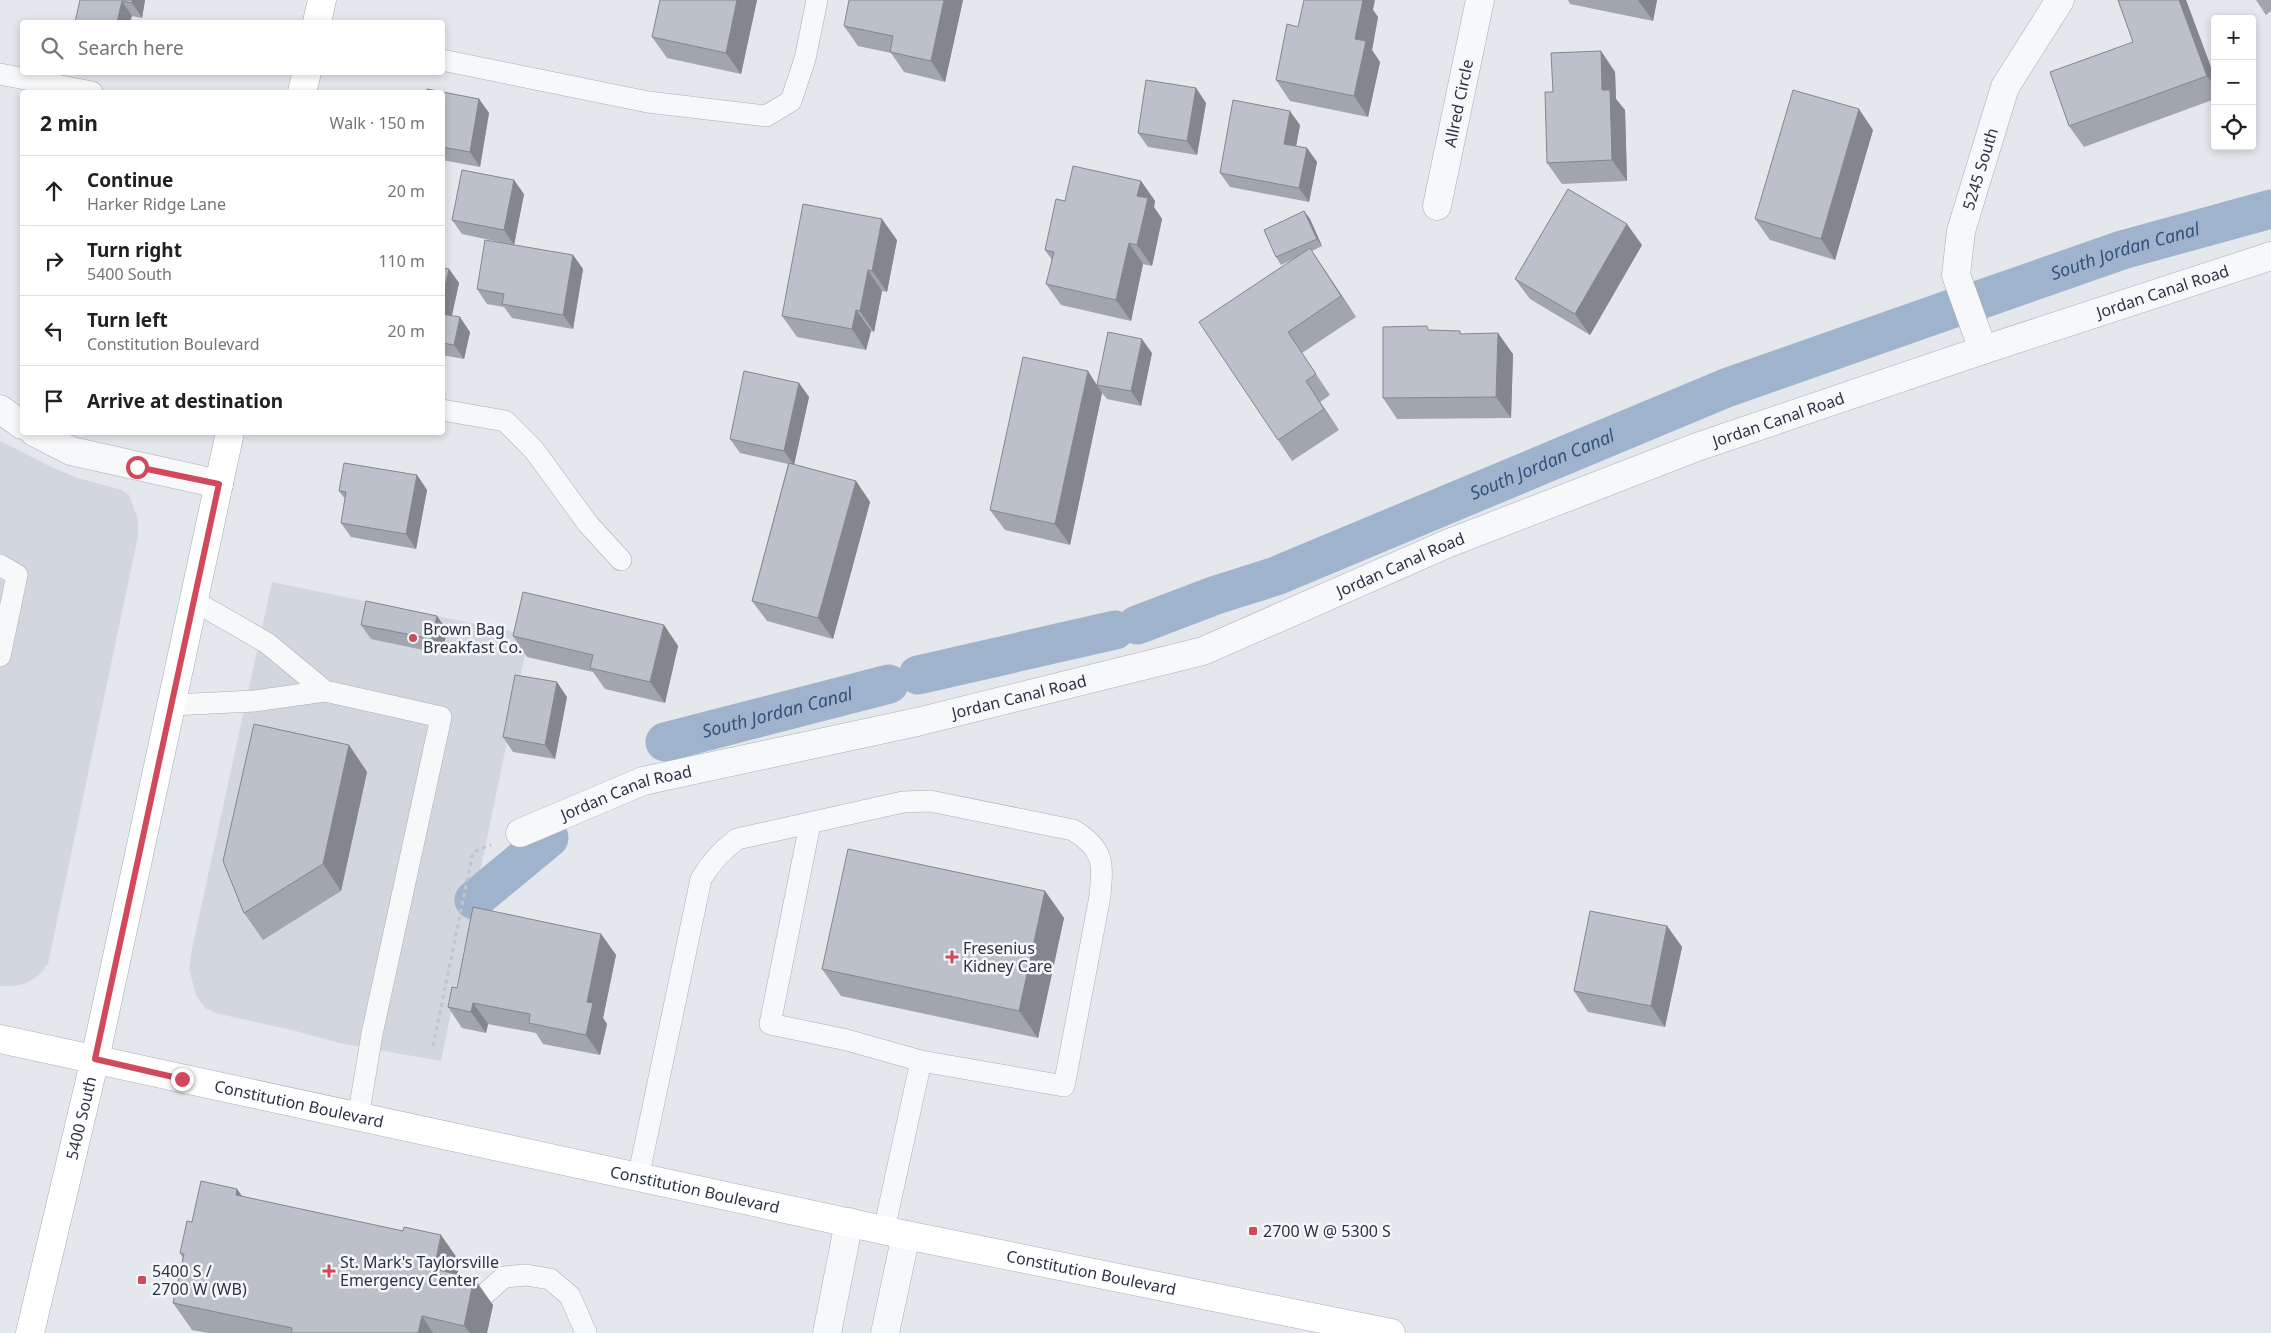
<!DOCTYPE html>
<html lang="en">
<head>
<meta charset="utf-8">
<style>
	:root { --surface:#fff; --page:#f6f6f6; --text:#202124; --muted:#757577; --line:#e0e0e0 }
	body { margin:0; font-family:"Noto Sans",sans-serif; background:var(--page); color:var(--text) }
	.controls { position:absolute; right:15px; top:15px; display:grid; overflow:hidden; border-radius:5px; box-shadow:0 2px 8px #0003 }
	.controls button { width:45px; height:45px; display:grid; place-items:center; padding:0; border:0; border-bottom:1px solid var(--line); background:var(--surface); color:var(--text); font:25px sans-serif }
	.stop { position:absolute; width:15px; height:15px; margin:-11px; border:4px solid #d1495b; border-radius:50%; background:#fff }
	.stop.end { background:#d1495b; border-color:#fff; box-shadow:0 1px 5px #0008 }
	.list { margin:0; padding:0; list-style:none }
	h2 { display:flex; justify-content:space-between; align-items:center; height:65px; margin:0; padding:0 20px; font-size:21px }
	h2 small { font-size:16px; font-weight:400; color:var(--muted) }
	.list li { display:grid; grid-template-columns:32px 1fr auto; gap:15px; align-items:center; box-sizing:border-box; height:70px; padding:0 20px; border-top:1px solid var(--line) }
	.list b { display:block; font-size:19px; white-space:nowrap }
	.list p { margin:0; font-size:16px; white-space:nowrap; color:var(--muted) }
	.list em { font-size:16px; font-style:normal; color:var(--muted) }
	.icon { flex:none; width:28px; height:28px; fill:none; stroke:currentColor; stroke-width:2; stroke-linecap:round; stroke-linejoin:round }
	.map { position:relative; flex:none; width:2271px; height:1333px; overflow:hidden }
	.search { position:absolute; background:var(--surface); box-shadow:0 2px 8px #0003; left:20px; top:20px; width:425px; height:55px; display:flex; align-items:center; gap:12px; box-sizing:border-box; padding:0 18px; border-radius:5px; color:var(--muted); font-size:19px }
	.panel { position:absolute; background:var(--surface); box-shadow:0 2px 8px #0003; left:20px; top:90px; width:425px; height:345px; border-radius:5px }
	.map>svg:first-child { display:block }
	.built { fill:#d2d6de }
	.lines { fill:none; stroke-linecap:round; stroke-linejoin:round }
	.canal { stroke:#9fb4cc; stroke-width:39 }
	.service-casing { stroke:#a9aeb7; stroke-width:22 }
	.minor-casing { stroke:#a9aeb7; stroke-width:29 }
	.secondary-casing { stroke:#a9aeb7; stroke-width:29 }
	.primary-casing { stroke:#a3abb8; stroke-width:29 }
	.path { stroke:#c2c5cb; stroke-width:3; stroke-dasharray:4 4; stroke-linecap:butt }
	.service { stroke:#f7f8fa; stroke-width:21 }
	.minor { stroke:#f7f8fa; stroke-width:28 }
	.secondary { stroke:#fff; stroke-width:28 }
	.primary { stroke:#fff; stroke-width:28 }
	.wall { fill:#a1a5ae }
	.shaded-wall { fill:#83868d }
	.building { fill:#bbc0ca; stroke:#83868d }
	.route { stroke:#d1495b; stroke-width:6 }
	.poi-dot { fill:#d1495b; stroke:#f4f6f9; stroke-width:2 }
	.labels { text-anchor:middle; stroke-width:5; stroke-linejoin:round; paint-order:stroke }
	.street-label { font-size:16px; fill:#2b3445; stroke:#f4f6f9 }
	.poi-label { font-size:16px; fill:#2b3445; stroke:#f4f6f9; text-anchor:start }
	.water-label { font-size:18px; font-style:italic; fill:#34527a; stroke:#f4f6f9 }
</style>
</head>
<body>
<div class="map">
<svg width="2271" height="1333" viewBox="0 0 2271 1333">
	<rect width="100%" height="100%" fill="#e4e7ec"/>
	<path class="built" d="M0,441L51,467L78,478L122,490L129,495L138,520V536L48,964L39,975L27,983L14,986H0Z
		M272,582L529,635L441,1061L339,1043L296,1031L215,1013L205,1008L196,995L189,969L192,949Z"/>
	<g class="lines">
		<g class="canal">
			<path id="s1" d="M1982,299L2122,250L2271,209"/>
			<path id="s2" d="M1137,625L1216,595L1276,576L1726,388L1951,309"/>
			<path d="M918,675L1115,630"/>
			<path id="s3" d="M665,742L889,684"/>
			<path d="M474,900L549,838"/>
		</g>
		<defs>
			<path id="service" d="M442,60L648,102L766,116L791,101L805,59L817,0
				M0,74L92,92
				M442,410L505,421L534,450L588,524L621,560
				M0,565L17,575L0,656
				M194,601L267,643L325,691
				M172,705L254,701L325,691L441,717L372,1034L358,1118
				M810,824L770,1024L847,1040L921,1061
				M638,1178L701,879C711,862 721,851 737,839L903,802L930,801L1073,830C1104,849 1103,862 1100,896L1064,1086L921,1061L884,1230
				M476,1302L504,1277L526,1275L550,1279L570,1296L586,1333"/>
			<g id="minor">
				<path id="s4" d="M1437,206L1480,0"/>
				<path id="s5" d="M1983,350L1956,275L1961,231L2005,87L2060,0"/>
				<path d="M0,409L22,425"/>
				<path d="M34,432L71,451L219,484"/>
				<path id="s6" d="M520,833L643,781L917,722L1203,651L1449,543L1697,447L1983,350L2271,256"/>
				<path d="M827,1333L849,1222"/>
				<path d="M885,1333L906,1235"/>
			</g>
			<g id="secondary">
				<path id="s7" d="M0,1039L906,1235L1391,1333"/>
			</g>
			<g id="primary">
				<path d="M317,22L322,0"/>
				<path d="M302,92L307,72"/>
				<path id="s8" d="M30,1333L95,1059L230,432"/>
			</g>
		</defs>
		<use href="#service" class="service-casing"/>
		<use href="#minor" class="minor-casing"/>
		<use href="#secondary" class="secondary-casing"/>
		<use href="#primary" class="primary-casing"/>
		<path class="path" d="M433,1046L473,852L491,845"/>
		<use href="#service" class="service"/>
		<use href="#minor" class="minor"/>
		<use href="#secondary" class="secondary"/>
		<use href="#primary" class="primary"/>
	</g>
	<path class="wall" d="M80,0H145L142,18L132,16Z
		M660,0H757L741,74L667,58L652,37Z
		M963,0L945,82L904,72L891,53L858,46L844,26Z
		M1568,0H1657L1653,21L1570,4Z
		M2118,0H2186L2215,78V99L2084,147L2069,126L2133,42Z
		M2256,0H2271V11L2266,15Z
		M1373,10L1378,17L1372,50L1380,62L1368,117L1290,101L1276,80L1298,27Z
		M1601,51L1615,72L1616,99L1625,110L1627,181L1562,184L1547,163L1553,92Z
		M1196,88L1206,103L1197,155L1148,147L1138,133Z
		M442,92L479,99L489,113L480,167L442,160Z
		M1300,125L1296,146L1307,148L1317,162L1309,202L1230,187L1220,173Z
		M1873,130L1835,260L1770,240L1755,219Z
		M1141,181L1155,201L1154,207L1162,219L1152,266L1143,264L1131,321L1061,305L1046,284L1052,260L1045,250L1065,201Z
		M524,194L514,245L462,234L452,220Z
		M1304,211L1310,219L1322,246L1312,251L1356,317L1302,353L1330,395L1320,402L1339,430L1292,461L1278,440L1293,259L1281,265L1276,257Z
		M897,240L887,292L882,291L874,332L871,331L866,350L797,337L782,316Z
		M1642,245L1590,335L1530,299L1515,279Z
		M573,255L583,269L573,329L512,318L504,307L487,304L477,289Z
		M442,268L449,269L459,283L452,316L470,332L464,359L442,355Z
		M1430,330L1462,334L1513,354L1511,418L1397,419L1383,398Z
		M1152,353L1141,406L1107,399L1102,393L1070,545L1005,530L990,510L1097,384Z
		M799,383L809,397L794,465L856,481L870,502L833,639L767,621L752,601L788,464L740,453L730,439Z
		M417,475L427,490L416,549L351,537L341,523L345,499L339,491Z
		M361,625L447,630L442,654L371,639Z
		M664,625L678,646L665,703L605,689L593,672L527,657L513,636Z
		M567,697L555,759L513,752L503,737Z
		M349,745L367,772L341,891L263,940L244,913Z
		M1045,891L1064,918L1038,1038L841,996L822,969Z
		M1667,926L1682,947L1665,1027L1588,1012L1574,991Z
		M601,934L616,955L603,1018L607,1024L600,1055L543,1044L536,1033L488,1024L486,1033L462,1028L448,1007L457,988Z
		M237,1189L242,1197L460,1262L457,1275L493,1305L487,1333H208L192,1330L173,1303L183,1258L180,1253L192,1222Z"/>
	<path class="shaded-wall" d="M132,0H145L142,18L132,3Z
		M737,0H757L741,74L726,53Z
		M944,0H963L945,82L931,61Z
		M1361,0H1375L1373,10L1378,17L1372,50L1380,62L1368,117L1354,96L1355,39Z
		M1638,0H1657L1653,21Z
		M2179,0H2186L2215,78V87L2207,76Z
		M122,1L132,16L130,22H117Z
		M1601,51L1615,72L1616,99L1625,110L1627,181L1612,160L1602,90Z
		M1196,88L1206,103L1197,155L1187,141Z
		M479,99L489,113L480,167L470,152Z
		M1859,109L1873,130L1835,260L1821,239Z
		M1290,111L1300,125L1294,158L1284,144Z
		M1307,148L1317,162L1309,202L1299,188Z
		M514,180L524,194L514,245L504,230Z
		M1141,181L1155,201L1154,207L1162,219L1152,266L1137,245V196Z
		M1304,211L1310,219L1322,246L1317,239Z
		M882,219L897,240L887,292L872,271Z
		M1627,224L1642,245L1590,335L1575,314Z
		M1129,243L1143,264L1131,321L1116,300Z
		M1310,248L1356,317L1341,296Z
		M573,255L583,269L573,329L563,315Z
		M449,269L459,283L449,328L442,318V299Z
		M868,270L882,291L874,332L860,311Z
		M856,310L871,331L866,350L852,329Z
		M460,317L470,332L464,359L454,345Z
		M1498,333L1513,354L1511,418L1496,397Z
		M1142,339L1152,353L1141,406L1131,391Z
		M1088,371L1102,393L1070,545L1055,524Z
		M1306,381L1320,402L1339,430L1324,409Z
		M799,383L809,397L794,465L784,451Z
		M417,475L427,490L416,549L406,534Z
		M856,481L870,502L833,639L818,618Z
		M437,616L447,630L442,654L432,639Z
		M664,625L678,646L665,703L650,682Z
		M557,682L567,697L555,759L545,745Z
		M349,745L367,772L341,891L323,864Z
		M1045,891L1064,918L1038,1038L1019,1011Z
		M1667,926L1682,947L1665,1027L1651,1006Z
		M601,934L616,955L603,1018L607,1024L600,1055L586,1035L587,1002Z
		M473,1003L488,1024L486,1033L471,1012Z
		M237,1189L256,1216L236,1195Z
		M441,1235L460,1262L452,1296L434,1269Z
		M474,1278L493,1305L487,1333H470L464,1326Z
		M422,1316L433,1333H418Z"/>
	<path class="building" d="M80,0H132V3L122,1L117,22H75Z
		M660,0H737L726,53L652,37Z
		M849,0H944L931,61L890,52L893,36L844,26Z
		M1304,0H1363L1355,39L1366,41L1354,96L1276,80L1287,24L1298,27Z
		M2118,0H2179L2207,76L2069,126L2050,72L2133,42Z
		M1601,51L1602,90H1610L1612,160L1547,163L1545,92H1553L1551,53Z
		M1146,80L1196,88L1187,141L1138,133Z
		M427,89L479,99L470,152L442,147V92H427Z
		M1793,90L1859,109L1821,239L1755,219Z
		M1233,100L1290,111L1284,144L1307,148L1299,188L1220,173Z
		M1073,166L1141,181L1137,196L1148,198L1137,245L1129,243L1116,300L1046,284L1054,252L1045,250L1056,199L1065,201Z
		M462,170L514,180L504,230L452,220Z
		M1568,189L1627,224L1575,314L1515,279Z
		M803,204L882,219L872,271L868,270L860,311L856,310L852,329L782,316Z
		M1304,211L1317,239L1276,257L1264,230Z
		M485,240L573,255L563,315L502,304L504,294L477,289Z
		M1310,248L1341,296L1288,332L1316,374L1306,381L1324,409L1278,440L1199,322Z
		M442,268L449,269L442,299Z
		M442,314L460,317L454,345L442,343Z
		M1427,326L1428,330L1460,331V334L1498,333L1496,397L1383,398V327Z
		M1108,332L1142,339L1131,391L1097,385Z
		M1023,357L1088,371L1055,524L990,510Z
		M744,371L799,383L784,451L730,439Z
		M344,463L417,475L406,534L341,523L346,492L339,491Z
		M789,463L856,481L818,618L752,601Z
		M523,592L664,625L650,682L590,668L593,655L513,636Z
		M366,601L437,616L432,639L361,625Z
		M515,675L557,682L545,745L503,737Z
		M254,724L349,745L323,864L244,913L223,861Z
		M848,849L1045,891L1019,1011L822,969Z
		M473,907L601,934L587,1002L593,1003L586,1035L529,1023L530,1014L473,1003L471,1012L448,1007L452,987L457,988Z
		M1590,911L1667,926L1651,1006L1574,991Z
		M201,1181L237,1189L236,1195L403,1231L404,1227L441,1235L434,1269L474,1278L464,1326L422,1316L418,1333H291L292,1328L173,1303L184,1254L180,1253L187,1221L192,1222Z"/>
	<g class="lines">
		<path class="route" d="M137,467L219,484L95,1059L182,1079"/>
	</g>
	<g class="poi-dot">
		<circle cx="413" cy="638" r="5"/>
		<path d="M949.5 949.5h5v5h5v5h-5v5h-5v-5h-5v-5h5z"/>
		<rect x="1248" y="1226" width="10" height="10" rx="2.5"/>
		<path d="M326.5 1263.5h5v5h5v5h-5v5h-5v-5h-5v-5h5z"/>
		<rect x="137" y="1275" width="10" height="10" rx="2.5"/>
	</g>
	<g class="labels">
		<g class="street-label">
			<text dy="6" stroke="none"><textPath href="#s4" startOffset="105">Allred Circle</textPath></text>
			<text dy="6" stroke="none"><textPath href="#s5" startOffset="189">5245 South</textPath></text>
			<text dy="6" stroke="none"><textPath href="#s6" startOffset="1734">Jordan Canal Road</textPath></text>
			<text dy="6" stroke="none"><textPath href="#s6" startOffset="1329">Jordan Canal Road</textPath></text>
			<text dy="6" stroke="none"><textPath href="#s6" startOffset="924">Jordan Canal Road</textPath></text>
			<text dy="6" stroke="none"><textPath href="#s6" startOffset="519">Jordan Canal Road</textPath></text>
			<text dy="6" stroke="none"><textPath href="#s6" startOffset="114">Jordan Canal Road</textPath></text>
			<text dy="6" stroke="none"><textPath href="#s7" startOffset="306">Constitution Boulevard</textPath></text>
			<text dy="6" stroke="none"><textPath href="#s8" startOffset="221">5400 South</textPath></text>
			<text dy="6" stroke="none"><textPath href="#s7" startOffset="711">Constitution Boulevard</textPath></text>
			<text dy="6" stroke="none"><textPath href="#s7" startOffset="1116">Constitution Boulevard</textPath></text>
		</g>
		<g class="poi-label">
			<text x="423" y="635">Brown Bag<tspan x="423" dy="18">Breakfast Co.</tspan></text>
			<text x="963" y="954">Fresenius<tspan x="963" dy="18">Kidney Care</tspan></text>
			<text x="1263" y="1237">2700 W @ 5300 S</text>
			<text x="340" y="1268">St. Mark's Taylorsville<tspan x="340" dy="18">Emergency Center</tspan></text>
			<text x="152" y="1277">5400 S /<tspan x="152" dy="18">2700 W (WB)</tspan></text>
		</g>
		<g class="water-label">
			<text dy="6" stroke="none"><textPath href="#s1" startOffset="151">South Jordan Canal</textPath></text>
			<text dy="6" stroke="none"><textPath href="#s2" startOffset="436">South Jordan Canal</textPath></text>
			<text dy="6" stroke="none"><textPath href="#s3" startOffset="116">South Jordan Canal</textPath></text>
		</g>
	</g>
</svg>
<div class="controls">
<button>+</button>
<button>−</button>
<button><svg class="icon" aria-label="locate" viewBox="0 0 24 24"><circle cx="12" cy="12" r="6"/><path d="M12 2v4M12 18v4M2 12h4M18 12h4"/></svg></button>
</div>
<div class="stop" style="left:137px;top:467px"></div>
<div class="stop end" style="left:182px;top:1079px"></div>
<div class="search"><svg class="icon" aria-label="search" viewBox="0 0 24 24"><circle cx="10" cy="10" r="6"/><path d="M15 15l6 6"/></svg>Search here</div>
<section class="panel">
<h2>2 min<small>Walk · 150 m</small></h2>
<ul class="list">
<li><svg class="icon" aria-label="ahead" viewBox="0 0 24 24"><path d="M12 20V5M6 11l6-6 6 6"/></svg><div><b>Continue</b><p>Harker Ridge Lane</p></div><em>20 m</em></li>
<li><svg class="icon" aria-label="right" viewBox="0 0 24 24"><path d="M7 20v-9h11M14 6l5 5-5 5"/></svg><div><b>Turn right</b><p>5400 South</p></div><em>110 m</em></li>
<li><svg class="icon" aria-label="left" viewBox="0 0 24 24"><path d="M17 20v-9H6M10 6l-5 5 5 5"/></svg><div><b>Turn left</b><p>Constitution Boulevard</p></div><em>20 m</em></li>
<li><svg class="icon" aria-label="arrive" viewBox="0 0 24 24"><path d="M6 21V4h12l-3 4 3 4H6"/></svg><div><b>Arrive at destination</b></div></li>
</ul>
</section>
</div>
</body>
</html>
